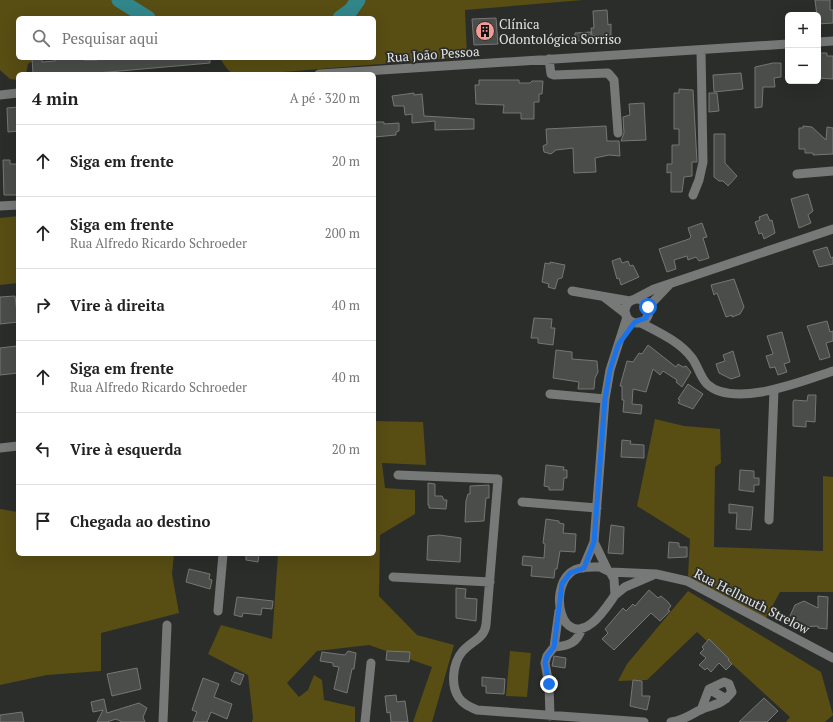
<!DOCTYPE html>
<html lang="pt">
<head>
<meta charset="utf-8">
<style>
	:root { --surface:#fff; --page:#f6f6f6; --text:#222; --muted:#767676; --line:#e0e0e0 }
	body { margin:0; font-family:"PT Serif",serif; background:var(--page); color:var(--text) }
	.controls { position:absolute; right:12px; top:12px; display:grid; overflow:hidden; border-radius:6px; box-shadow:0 4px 16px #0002 }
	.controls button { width:36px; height:36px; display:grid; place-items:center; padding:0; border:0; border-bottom:1px solid var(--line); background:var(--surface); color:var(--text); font:20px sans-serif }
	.stop { position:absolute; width:12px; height:12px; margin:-9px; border:3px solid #1a73e8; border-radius:50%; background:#fff }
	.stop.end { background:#1a73e8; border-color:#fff; box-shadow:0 1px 4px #0008 }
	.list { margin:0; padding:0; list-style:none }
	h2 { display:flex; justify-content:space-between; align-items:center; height:52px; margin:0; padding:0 16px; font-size:17px }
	h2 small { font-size:13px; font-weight:400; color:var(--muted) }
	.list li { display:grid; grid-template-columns:26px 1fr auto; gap:12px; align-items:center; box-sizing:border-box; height:72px; padding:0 16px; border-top:1px solid var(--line) }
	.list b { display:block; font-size:15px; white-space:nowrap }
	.list p { margin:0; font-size:13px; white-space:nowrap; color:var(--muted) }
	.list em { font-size:13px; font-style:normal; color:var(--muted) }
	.icon { flex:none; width:22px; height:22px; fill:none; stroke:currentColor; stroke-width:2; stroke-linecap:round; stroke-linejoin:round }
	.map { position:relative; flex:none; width:833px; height:722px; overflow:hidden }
	.search { position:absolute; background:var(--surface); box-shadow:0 4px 16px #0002; left:16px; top:16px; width:360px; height:44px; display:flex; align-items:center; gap:10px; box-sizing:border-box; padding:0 14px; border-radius:6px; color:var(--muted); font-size:15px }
	.panel { position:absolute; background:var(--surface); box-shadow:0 4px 16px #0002; left:16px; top:72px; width:360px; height:484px; border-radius:6px }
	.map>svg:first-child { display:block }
	.green { fill:#584d13 }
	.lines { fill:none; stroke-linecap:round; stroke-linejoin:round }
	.river { stroke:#31868a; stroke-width:15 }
	.building { fill:#4b4d4a; stroke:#767774 }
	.minor { stroke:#777978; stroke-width:9 }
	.route { stroke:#1a73e8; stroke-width:5 }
	.labels { text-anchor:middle; stroke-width:3.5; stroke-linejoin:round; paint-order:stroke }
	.poi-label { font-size:13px; fill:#e3e4e3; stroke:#2b2d2b; text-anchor:start }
	.street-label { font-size:13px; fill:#e3e4e3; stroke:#2b2d2b }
</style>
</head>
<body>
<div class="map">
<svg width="833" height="722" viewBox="0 0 833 722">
	<rect width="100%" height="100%" fill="#2b2d2b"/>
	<path class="green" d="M0,0H583L465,10L467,57L258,74C235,74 232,79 220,58H374V18H18V58H37L28,64L26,74H18V80L10,79L0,70Z
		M18,216V283L0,285V218Z
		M655,419L684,426L720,429L721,463L715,467L714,547L823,551V476L833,477V592H780L765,620L688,576L690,539L637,506Z
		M374,421L423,422L426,465L382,463L385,488L415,490V514L380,535L379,596L417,635L454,645L432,722H413L432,667L369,645L317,651L287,683L299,697L308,690L314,675L322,680L324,700L355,707V722H252L253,718L248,675L208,654L221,625L272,639L278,554H374Z
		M0,509L18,512V554H174L172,574L179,613L101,633V671L47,675L0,685Z
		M688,591L821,672L833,715L825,722H786L790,717L697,632L647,680L618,681L627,664Z
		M510,651L531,653L527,697L506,696Z"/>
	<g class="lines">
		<path class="river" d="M119,0L148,18
			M340,18L351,10L358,0"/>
	</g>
	<path class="building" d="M815,0H830V10H833V23L818,24Z
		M607,10L608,25L611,24V35L592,36L591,28H594L593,11Z
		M496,18L498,44L474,45L472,19Z
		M591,32V40L575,41V33Z
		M818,53H827V56H833V79L818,78Z
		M32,58H42V62L55,61V58H84V60H97V58H210V63L86,74H33Z
		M773,63H781V77L774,78L775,87H763L762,107L755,108V67Z
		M741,73L743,89L714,92L713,75Z
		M479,80H519V83H530L532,81H543L542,94H539V102H534V119H521V113H503L504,105L476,104L475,85H479Z
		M679,89L693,90L697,162H692V176L684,177L682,192H671V172L667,173V164H672V145H679V129H674V93H679Z
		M414,93V95L422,94L424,116L474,119V129L435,130V121L412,123V114L405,115L404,106H394L392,96Z
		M709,93H717L719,111L709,112Z
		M644,103L646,140L621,141L624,133L623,117L630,115L629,104Z
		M18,107V131L8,132L7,108Z
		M374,122H384V124L399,123V131L396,132V135L375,137Z
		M606,126L607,141H619L620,156L609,155L595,158L596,172L574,173L573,148L556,150L551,154L544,152L543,146L547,144L546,129Z
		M803,126L812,127L826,140L827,127L833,128V154L813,155V153H805V149H799V128H803Z
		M714,134H725V163L737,176L728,186L723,181H719L714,177Z
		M3,160H10V164H18V195H4Z
		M808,194L813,211L808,215L811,223L799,228L791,199Z
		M767,214L770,221L772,220L775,233L764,239L762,233L759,234L755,222L760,220L759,217Z
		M702,223L707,237L703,238L709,258L699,261L696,257L688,260L687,256L674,260L676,269L667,272L659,249L689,239L691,237L688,228Z
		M827,247L831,258L833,257V264L819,267L813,251Z
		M620,258L622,263L628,261L630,266L633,265L639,277L621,285L619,278L617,279L612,261Z
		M550,262L565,265L562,278L558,279L555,289L548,287L549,284L542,282L545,263L550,264Z
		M734,279L744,307L740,314L732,317V315L726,317L717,293L714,295L711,285Z
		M15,296L18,322L0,324V297Z
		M534,318L552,319L551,328H555L553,345L538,343V338H531Z
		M827,321L830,332L833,331V341L826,343L830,357L820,360L807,326Z
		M782,332L790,362L784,364L787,372L778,375L775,367L770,368L766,356L773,354L767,336Z
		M648,345L676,367L678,364L683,367L686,366L691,372L682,387L676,382L677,380L663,371L660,375L653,369L646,392L633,389L632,404L642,405L641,414L623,412L624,400H622V386H620L627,361L633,362L639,353L642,354Z
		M17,346L18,373L0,375V348Z
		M556,350L572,352V359L597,361L598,372L595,378L594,389H578L579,382L553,378Z
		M733,351L740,376L731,379L719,373L716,364L725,361L723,355Z
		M688,384L703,394L693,409L678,403L680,400L678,399Z
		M808,395H816L815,422L806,421V427L793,426V402L794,400L807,401Z
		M622,440L631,441L630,444L644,445V458L621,457Z
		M546,465L564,467L563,470H567V478H564L563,490H549V487L544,486Z
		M740,470L754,471V478H759V485H754V492L739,490Z
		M428,483L435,484V496H442L444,500H447L446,509L429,508V505H428Z
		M489,485V498H486L484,521L465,522L466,501L468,494H470V486Z
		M729,504L753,507L751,530L736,529L737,513H729Z
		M546,519L559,521V523L564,524L563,533L576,534L575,552L560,551L557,569H555L554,578L531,576L532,566L522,565L523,556L544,558L545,544L543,543Z
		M611,525L624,527L623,554L608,553Z
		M439,535L461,538L460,562L427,560L428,536Z
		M669,542L679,543V547H687V557L668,558Z
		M246,554H259L258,562L246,560Z
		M189,569L210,574L209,579L212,580L210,589L186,582Z
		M456,588L466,589L465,598L477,599L476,621L456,618Z
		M649,590L658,598L661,596L668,602L671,606L668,610L670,611L660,621L651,613L614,650L602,639L608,633L605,629L623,608L626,611L633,604L635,606Z
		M818,596L828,597L827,629L818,628V626L802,627L794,623L795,621L789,618L795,605L804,601L818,608Z
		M237,597L273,601L272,609L262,608L261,615L243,613L242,617L234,615Z
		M709,639L729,659L728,660L732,664L726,670L719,663L711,672L707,668L705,670L699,665L706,658L700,653L704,649L702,647Z
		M348,651L356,653L354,669H352L347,693L334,689L339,667L333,666V663L320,661L322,652L345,655Z
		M387,651L410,652L409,662L386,660Z
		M554,656L566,658L565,668L552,666Z
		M137,668L141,689L112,696L107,674Z
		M235,672L244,675L240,685L231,681Z
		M482,677L505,679L504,694L486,693V686H482Z
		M203,678L219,684L214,697L232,704L227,719L211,712L207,722H193L197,712L192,710Z
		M633,680L642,681V696H650L647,710L630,706Z
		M396,695L397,702L405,701L408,722H391L390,712L387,713L385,696Z
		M764,698L778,711L767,722H739Z
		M104,699L107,713L139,703L147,708L143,717L145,722H122L116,719L107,722H97L103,710L93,712L91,702Z
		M22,712L24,722H0V715Z"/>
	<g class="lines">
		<path class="minor" d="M818,42L833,41
			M549,59L551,74L554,75L608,73L614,80L618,133
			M319,74L788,44
			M0,95L18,93
			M797,174L833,171
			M693,195L699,180L703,162L701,50
			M0,206L18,205
			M572,291L630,301
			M604,297L626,314
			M625 311a12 12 0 1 1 24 0a12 12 0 1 1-24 0Z
			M633,300L654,289L833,229
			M648,307L669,285
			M639,322C658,332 679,341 692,358C698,366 700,377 707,384C734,409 803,381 833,371
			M550,394L605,399
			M0,448L18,446
			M398,475L498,479L486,625C484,639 471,641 462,652C453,663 450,685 459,698C463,704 470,707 477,710L644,722
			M522,502L597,508
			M769,520L774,390
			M594,542L607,569
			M600,567L610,572L614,579L615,595C608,605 601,616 592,623C561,647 549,591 570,573C578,566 590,567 600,567Z
			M583,568L594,542L605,399L610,370L627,317
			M610,572L656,574L687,581L833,658
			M393,577L490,582
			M615,595L625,587L653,575
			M218,611L223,554
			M554,647L559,611
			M709,689L726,699
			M550,716L549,685L545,663L547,656L554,647C569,646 577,643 582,628
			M163,722L167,625
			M365,722L371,663
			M671,722C682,721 690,715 700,710C714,704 721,706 732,692L729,684L724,682L709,689L701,710"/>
	</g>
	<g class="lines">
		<path class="route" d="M549,684L545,663L547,656L554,647L562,584L570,573L584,568L594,542L605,399L610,370L618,345L635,322L646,318L649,311L648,307"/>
	</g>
	<defs>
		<symbol id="building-disc" viewBox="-11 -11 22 22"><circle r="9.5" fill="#f59b97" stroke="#2b2d2b"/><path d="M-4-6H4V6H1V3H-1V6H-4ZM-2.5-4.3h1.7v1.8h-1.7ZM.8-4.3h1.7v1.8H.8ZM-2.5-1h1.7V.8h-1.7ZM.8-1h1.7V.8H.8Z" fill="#111"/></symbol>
	</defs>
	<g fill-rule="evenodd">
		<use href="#building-disc" x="474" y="20" width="22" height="22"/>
	</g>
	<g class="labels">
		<g class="poi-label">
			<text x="499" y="29">Clínica<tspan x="499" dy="15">Odontológica Sorriso</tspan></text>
		</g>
		<g class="street-label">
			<text transform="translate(433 54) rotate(-4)" y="5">Rua João Pessoa</text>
			<text transform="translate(752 601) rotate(27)" y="5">Rua Hellmuth Strelow</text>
		</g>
	</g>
</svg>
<div class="controls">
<button>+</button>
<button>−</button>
</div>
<div class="stop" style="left:648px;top:307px"></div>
<div class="stop end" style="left:549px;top:684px"></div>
<div class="search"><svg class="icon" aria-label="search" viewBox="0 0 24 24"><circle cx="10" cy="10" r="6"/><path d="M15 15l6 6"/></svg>Pesquisar aqui</div>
<section class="panel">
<h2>4 min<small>A pé · 320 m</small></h2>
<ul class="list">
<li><svg class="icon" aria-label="ahead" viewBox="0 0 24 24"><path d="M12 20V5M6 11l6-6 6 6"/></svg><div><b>Siga em frente</b></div><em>20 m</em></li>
<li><svg class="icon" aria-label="ahead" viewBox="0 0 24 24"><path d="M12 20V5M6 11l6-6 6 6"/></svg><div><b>Siga em frente</b><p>Rua Alfredo Ricardo Schroeder</p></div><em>200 m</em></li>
<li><svg class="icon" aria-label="right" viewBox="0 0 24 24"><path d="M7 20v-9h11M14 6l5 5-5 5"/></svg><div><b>Vire à direita</b></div><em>40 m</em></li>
<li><svg class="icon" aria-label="ahead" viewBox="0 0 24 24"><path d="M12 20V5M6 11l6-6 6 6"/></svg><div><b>Siga em frente</b><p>Rua Alfredo Ricardo Schroeder</p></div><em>40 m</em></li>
<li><svg class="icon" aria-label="left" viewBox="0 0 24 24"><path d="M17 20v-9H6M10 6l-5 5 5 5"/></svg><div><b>Vire à esquerda</b></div><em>20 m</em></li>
<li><svg class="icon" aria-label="arrive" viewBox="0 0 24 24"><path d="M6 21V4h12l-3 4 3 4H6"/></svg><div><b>Chegada ao destino</b></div></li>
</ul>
</section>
</div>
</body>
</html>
